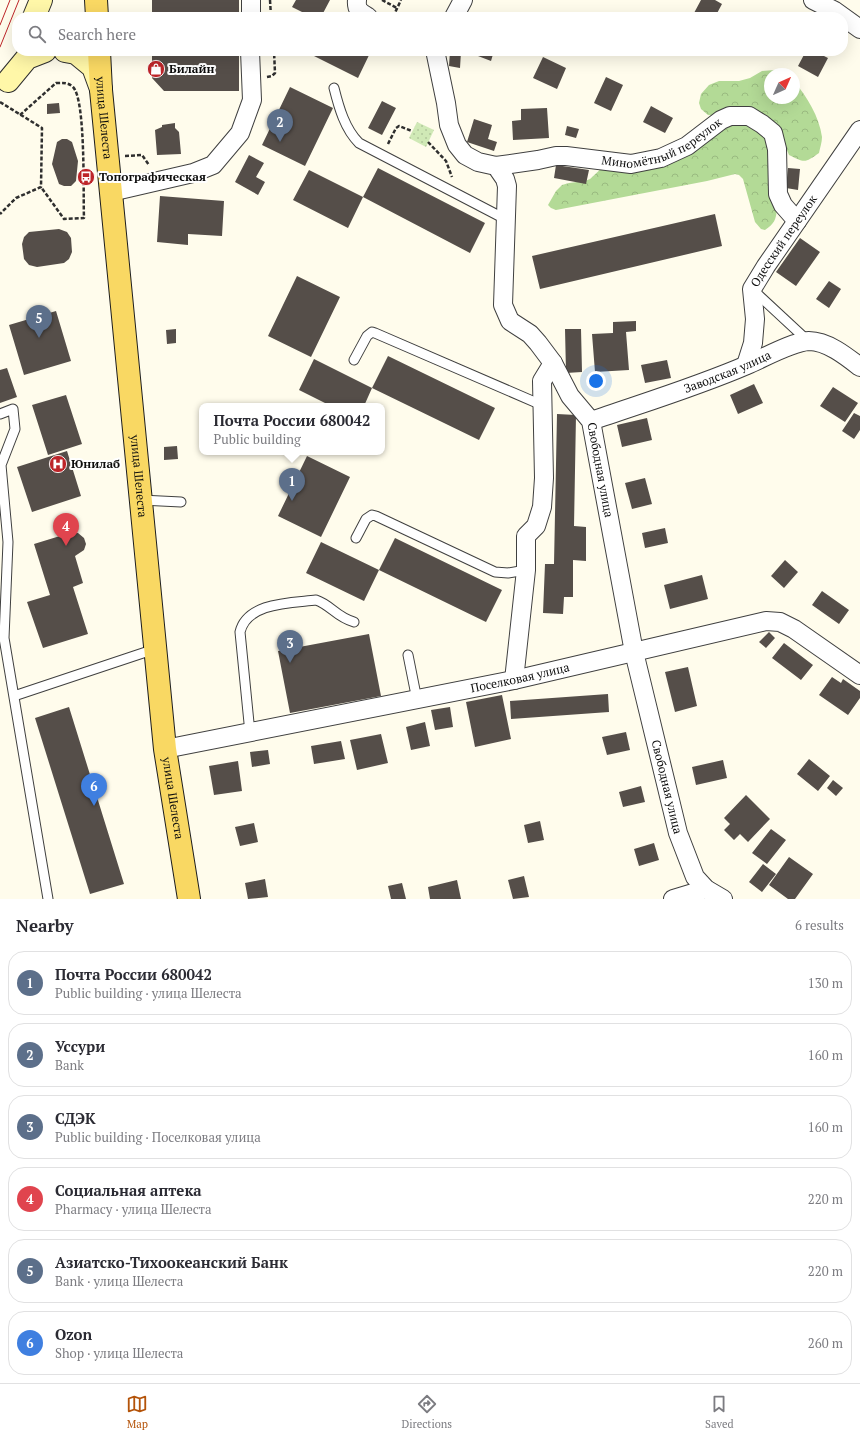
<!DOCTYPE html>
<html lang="en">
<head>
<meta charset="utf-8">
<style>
	:root { --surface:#fff; --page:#f7f7f7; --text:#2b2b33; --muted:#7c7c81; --line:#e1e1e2; --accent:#b45309 }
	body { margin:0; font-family:"PT Serif",serif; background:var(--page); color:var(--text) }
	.compass { position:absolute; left:764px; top:68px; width:36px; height:36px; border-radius:50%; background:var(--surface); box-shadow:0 4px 16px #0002; rotate:45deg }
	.you { position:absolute; left:596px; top:381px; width:14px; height:14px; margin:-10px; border:3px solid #fff; border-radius:50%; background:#1a73e8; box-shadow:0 0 0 6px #1a73e833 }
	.badge { display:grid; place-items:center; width:26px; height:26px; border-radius:50%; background:var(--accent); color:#fff; font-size:13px; font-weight:700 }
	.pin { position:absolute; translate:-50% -33px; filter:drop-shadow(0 1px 2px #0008) }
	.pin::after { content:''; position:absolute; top:21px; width:14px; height:12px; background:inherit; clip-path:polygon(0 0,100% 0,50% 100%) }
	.popup { position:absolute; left:199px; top:403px; width:186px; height:52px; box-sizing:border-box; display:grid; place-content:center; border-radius:8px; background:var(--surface); filter:drop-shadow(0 1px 3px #0005); font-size:13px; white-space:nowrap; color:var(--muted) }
	.popup b { font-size:15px; color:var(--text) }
	.popup::after { content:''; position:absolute; left:50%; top:100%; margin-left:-8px; border:8px solid transparent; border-top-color:var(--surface) }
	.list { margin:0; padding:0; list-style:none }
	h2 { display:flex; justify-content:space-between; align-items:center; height:52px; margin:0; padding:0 16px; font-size:17px }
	h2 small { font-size:13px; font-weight:400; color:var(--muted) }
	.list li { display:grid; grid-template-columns:26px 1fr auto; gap:12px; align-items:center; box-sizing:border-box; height:64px; margin:0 8px 8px; padding:0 8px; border:1px solid var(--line); border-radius:16px }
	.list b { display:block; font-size:15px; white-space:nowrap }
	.list p { margin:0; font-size:13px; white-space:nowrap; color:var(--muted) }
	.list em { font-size:13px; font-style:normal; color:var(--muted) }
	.icon { flex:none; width:22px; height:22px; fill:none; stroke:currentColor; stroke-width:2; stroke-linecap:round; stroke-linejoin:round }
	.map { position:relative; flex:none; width:860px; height:899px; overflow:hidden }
	.search { position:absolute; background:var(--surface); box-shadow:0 4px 16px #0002; left:12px; right:12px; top:12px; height:44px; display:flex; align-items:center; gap:10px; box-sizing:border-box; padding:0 14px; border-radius:16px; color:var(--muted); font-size:15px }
	.sheet { height:484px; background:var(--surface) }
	nav { display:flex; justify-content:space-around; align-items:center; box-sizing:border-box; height:56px; border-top:1px solid var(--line); background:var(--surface); font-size:11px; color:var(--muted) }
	nav a { display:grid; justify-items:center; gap:2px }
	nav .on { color:var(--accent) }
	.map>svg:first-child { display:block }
	.grass { fill:url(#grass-dots) }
	.forest { fill:url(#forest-crowns) }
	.building { fill:#554e49 }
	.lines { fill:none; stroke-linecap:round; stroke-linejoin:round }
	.lane-casing { stroke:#404040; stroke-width:11 }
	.street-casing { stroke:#404040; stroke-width:20 }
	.secondary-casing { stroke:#2f2f2f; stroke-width:24 }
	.primary-casing { stroke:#1e1e1e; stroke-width:24 }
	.path { stroke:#2f2f2f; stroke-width:2.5; stroke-dasharray:4 2; stroke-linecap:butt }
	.lane { stroke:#fff; stroke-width:9 }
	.street { stroke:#fff; stroke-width:18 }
	.secondary { stroke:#fff7a8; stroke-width:22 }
	.primary { stroke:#f9d863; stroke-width:22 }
	.tram { stroke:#bd2529; stroke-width:1 }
	.labels { text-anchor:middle; stroke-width:4; stroke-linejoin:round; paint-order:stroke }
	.poi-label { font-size:12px; font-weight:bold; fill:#0d0d0d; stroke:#fff; text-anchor:start }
	.street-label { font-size:12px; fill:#0d0d0d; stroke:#fff }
</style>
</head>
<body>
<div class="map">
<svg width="860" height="899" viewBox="0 0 860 899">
	<defs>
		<pattern id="grass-dots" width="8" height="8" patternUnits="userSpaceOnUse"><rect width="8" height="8" fill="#d0e9b6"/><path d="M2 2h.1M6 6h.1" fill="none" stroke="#b1c79b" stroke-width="1.8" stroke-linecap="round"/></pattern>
		<pattern id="forest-crowns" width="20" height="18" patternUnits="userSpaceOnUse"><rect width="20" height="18" fill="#b3da96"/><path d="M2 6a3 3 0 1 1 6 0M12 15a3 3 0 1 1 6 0" fill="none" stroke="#99ba80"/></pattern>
	</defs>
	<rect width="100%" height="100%" fill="#fffcec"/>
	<path class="grass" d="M417,122L434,130L426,147L409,138Z"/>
	<path class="forest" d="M775,70L783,74H770V98H794V81C807,97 819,116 822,137C822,142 820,148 819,153C805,163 805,163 789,155L777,127L708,115L701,109L699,103L701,94L709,85L719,81H739L750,78L762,71Z
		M730,125H747L767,138L777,209C776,220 774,224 765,230L761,229L755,222L743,179L739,175L735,174L707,181L556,210L551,208L548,205L556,191L562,185L569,183L585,181L590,179L605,165L621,163Z"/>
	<path class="building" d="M152,0H239V17H152Z
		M296,0H330L321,17H312L292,7Z
		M701,0H715L722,4L715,17H701L694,13Z
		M152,51H239V91H164L152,78Z
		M304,51H371L358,78Z
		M450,51L461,52L460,68L449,66Z
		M480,51H494L491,61L478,56Z
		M806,51H814L828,58L818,77L798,66Z
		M543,57L566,68L557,89L533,78Z
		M606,77L623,85L611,111L594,103Z
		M290,87L333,108L305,166L262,145Z
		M382,101L396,108L382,135L368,128Z
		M59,103L60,113L47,114V104Z
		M651,106L673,118L665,133L643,122Z
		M547,108L549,138L513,140L512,121L521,120V109Z
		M474,119L492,125L488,139L497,142L494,151L467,142Z
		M175,123V128L179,132L181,154L157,155L155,130L162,127V125Z
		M567,126L579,129L576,138L565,135Z
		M62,139H67L72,142L78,161L76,181L71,186H64L59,184L52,164L57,142Z
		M249,155L264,163L256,177L265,182L258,195L235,182Z
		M556,165L589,170L586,184L554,178Z
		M378,168L485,223L470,253L363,197L348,228L293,200L309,170L363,197Z
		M788,168L800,169L798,190L786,188Z
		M160,196L224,201L222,236L188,234V245L157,242Z
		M715,214L722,246L540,289L532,256Z
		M59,229L67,232L71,238L72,252L69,259L64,263L37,267L29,265L24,259L22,244L24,237L29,232Z
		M800,238L820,252L796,286L776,272Z
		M297,276L340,297L311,357L268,336Z
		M829,281L841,289L829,308L816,299Z
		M56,311L71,361L24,375L9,325Z
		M636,321V331L626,332L629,370L595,372L592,334L613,333V322Z
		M176,329V343L167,344L166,330Z
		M565,329H581L582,372L566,373Z
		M388,356L495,408L479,440L372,388L364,406H331L299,390L314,359L372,388Z
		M667,360L671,378L645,383L641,365Z
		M7,368L17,397L0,403V370Z
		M754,384L763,403L738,414L730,395Z
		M833,387L858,403L845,422L820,406Z
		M66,395L82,444L48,455L32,405Z
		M854,413L860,416V430L854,439L842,431Z
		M557,414L576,415L574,526L586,527V561L573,560V597H564L563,614L543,613L545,564H554Z
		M647,418L652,440L622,447L617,425Z
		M177,446L178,459L164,460V447Z
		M67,451L81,496L32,512L17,467Z
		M307,456L350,477L321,537L278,516Z
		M645,478L652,504L632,509L625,483Z
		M665,528L668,543L645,548L642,533Z
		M73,532L78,533L84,538L86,544L84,550L75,556L83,583L73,587L88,634L43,648L27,602L50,595L34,544Z
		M395,538L502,590L486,622L379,570L364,601L306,573L321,542L379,570Z
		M785,560L798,572L784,588L771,576Z
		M702,575L708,599L670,609L664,585Z
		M822,591L849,610L839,624L812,605Z
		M769,632L775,638L766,648L759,642Z
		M369,634L381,696L290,713L278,651Z
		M784,643L813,665L801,680L772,658Z
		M688,667L697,706L675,712L665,672Z
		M832,677L841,683L843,679L860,691V698L848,715L819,695Z
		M608,694L609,712L511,719L510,701Z
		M502,695L511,739L475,747L466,702Z
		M69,707L124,884L90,894L35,718Z
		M450,707L453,727L435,730L431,710Z
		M425,722L430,746L411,750L406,727Z
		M626,732L630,750L607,755L602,737Z
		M381,734L388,763L357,770L350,740Z
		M341,741L345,759L314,764L311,746Z
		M268,750L270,764L252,767L250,752Z
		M809,759L830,776L818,791L797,774Z
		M723,760L727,778L696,785L692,767Z
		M238,761L242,791L214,795L209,766Z
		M833,780L843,788L836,796L827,788Z
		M641,786L645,802L623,807L619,792Z
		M746,795L770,819L748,842L740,834L734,840L724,830L730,824L724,818Z
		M540,821L544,840L528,843L524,825Z
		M254,823L258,842L240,846L235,827Z
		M771,829L786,840L767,864L752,853Z
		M654,843L659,860L639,866L634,849Z
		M789,857L813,874L795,899H788L769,885Z
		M763,864L776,874L762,892L749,882Z
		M524,876L529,897L513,899L508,880Z
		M265,879L268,897L248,899L245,883Z
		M457,880L461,899H430L428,887Z
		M402,883L406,899H391L388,886Z"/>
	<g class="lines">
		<defs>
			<path id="lane" d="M334,88C339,108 345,129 359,143L507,220
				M753,290L808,341
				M354,360L367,336L372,332L375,333L544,406
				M0,414L13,409L15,429L1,465L8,542L4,638L48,899
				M141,500L181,502
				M356,538L366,519L372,515L376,516L495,572L508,573L526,570
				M408,655L417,700
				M14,696L155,649
				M250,733L240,632C247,602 292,603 316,600C331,605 336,617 354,622"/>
			<g id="street">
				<path d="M357,0C356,10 360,12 368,17"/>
				<path d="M813,0L835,11L860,29"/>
				<path d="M251,17V0"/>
				<path d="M454,17L463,0"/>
				<path id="s1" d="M437,51L436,55L446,103L449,125L457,145L465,155L478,162L496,166L505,179L507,186L503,305L510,321L530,334L538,343L553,363L570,396L591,421L634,652L678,833L695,877L706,889L723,899"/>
				<path id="s2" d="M496,166L538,160L556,156H566L631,164L661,158L687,146L721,120L730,116H749L762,124L773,133L777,149L778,194L783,205L797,221"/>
				<path d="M111,192L193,173L213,165L240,133L252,100L250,51"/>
				<path id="s3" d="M746,365L753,343L755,319L752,289L766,266L860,130"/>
				<path id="s4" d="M591,421C643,403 696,387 747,365C764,358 791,342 809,341C827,341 846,356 860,367"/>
				<path d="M514,680L526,570V536L536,526L542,507L544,478L542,381L553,363"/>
				<path id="s5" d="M165,749L514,680L766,621L780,622L794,629L860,675"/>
				<path d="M673,899L706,889"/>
			</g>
			<path id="secondary" d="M34,17L41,0
				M65,51L76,53L93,67L101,89
				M8,81L27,58L45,51"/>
			<g id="primary">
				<path d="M96,0L97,17"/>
				<path id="s6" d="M99,51L101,90L165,749L189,899"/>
			</g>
		</defs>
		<use href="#lane" class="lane-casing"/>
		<use href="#street" class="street-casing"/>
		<use href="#secondary" class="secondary-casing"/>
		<use href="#primary" class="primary-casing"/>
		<path class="path" d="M270,0L271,17
			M382,0L397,8
			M393,17L401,0
			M267,77L272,76L275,73L274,51
			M0,102L42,128L41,187L16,198L0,214
			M20,115L56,83C63,83 68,82 73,87C86,100 83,196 84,218L64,219L41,187
			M428,142L446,161L452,177
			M388,144L396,128L399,126L412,131
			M125,156L142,155L149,165"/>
		<use href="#lane" class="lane"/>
		<use href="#street" class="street"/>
		<use href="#secondary" class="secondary"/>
		<use href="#primary" class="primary"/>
		<path class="tram" d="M0,25L10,0
			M0,47L19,0"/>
	</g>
	<defs>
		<symbol id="shop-disc" viewBox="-11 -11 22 22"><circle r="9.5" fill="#bd2529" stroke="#fff"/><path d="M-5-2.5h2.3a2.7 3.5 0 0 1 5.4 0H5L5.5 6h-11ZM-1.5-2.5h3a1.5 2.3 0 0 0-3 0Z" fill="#fff"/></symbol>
		<symbol id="bus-disc" viewBox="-11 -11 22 22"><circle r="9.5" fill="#bd2529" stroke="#fff"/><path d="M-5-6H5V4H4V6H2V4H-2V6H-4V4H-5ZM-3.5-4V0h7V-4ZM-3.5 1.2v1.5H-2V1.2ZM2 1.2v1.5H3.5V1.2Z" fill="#fff"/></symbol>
		<symbol id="hospital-disc" viewBox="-11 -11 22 22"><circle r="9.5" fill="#bd2529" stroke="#fff"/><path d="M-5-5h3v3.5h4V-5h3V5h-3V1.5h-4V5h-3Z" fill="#fff"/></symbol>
	</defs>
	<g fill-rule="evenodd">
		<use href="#shop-disc" x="146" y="59" width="20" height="20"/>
		<use href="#bus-disc" x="76" y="167" width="20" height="20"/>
		<use href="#hospital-disc" x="48" y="454" width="20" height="20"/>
	</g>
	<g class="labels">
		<g class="poi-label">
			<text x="169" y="73">Билайн</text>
			<text x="99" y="181">Топографическая</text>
			<text x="71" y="468">Юнилаб</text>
		</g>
		<g class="street-label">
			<text dy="4" stroke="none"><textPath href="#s6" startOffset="67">улица Шелеста</textPath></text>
			<text dy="4" stroke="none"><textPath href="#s2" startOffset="172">Миномётный переулок</textPath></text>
			<text dy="4" stroke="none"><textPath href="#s3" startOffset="135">Одесский переулок</textPath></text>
			<text dy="4" stroke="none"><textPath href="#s4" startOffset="145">Заводская улица</textPath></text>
			<text dy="4" stroke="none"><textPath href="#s1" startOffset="483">Свободная улица</textPath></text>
			<text dy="4" stroke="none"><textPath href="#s6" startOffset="427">улица Шелеста</textPath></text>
			<text dy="4" stroke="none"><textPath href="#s5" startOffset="362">Поселковая улица</textPath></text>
			<text dy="4" stroke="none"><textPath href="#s1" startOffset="807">Свободная улица</textPath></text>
			<text dy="4" stroke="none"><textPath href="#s6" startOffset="751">улица Шелеста</textPath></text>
		</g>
	</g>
</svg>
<svg class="compass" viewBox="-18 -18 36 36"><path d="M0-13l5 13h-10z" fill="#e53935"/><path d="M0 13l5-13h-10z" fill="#7c7c81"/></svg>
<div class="you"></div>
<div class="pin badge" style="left:292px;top:501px;background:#5c6f8a">1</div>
<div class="popup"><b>Почта России 680042</b>Public building</div>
<div class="pin badge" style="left:280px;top:142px;background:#5c6f8a">2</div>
<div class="pin badge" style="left:290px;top:663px;background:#5c6f8a">3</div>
<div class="pin badge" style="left:66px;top:546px;background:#e0444e">4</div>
<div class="pin badge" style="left:39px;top:338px;background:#5c6f8a">5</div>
<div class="pin badge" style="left:94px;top:806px;background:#3f7fe0">6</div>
<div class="search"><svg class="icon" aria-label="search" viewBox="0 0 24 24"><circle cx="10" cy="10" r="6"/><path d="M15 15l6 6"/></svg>Search here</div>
</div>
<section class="sheet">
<h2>Nearby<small>6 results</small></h2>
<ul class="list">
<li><span class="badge" style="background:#5c6f8a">1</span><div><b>Почта России 680042</b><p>Public building · улица Шелеста</p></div><em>130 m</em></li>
<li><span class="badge" style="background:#5c6f8a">2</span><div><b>Уссури</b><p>Bank</p></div><em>160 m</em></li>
<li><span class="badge" style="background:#5c6f8a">3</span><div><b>СДЭК</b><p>Public building · Поселковая улица</p></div><em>160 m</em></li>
<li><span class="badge" style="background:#e0444e">4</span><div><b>Социальная аптека</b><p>Pharmacy · улица Шелеста</p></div><em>220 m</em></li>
<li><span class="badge" style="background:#5c6f8a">5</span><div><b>Азиатско-Тихоокеанский Банк</b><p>Bank · улица Шелеста</p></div><em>220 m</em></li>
<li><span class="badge" style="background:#3f7fe0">6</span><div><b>Ozon</b><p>Shop · улица Шелеста</p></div><em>260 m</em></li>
</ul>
</section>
<nav>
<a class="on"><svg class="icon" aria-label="map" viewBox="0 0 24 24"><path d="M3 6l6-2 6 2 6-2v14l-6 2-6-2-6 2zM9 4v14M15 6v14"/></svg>Map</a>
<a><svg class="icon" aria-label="directions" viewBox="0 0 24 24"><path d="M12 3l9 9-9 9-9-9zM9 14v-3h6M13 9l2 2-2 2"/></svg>Directions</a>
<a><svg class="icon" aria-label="saved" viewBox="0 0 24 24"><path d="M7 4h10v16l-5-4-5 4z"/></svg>Saved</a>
</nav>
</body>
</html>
